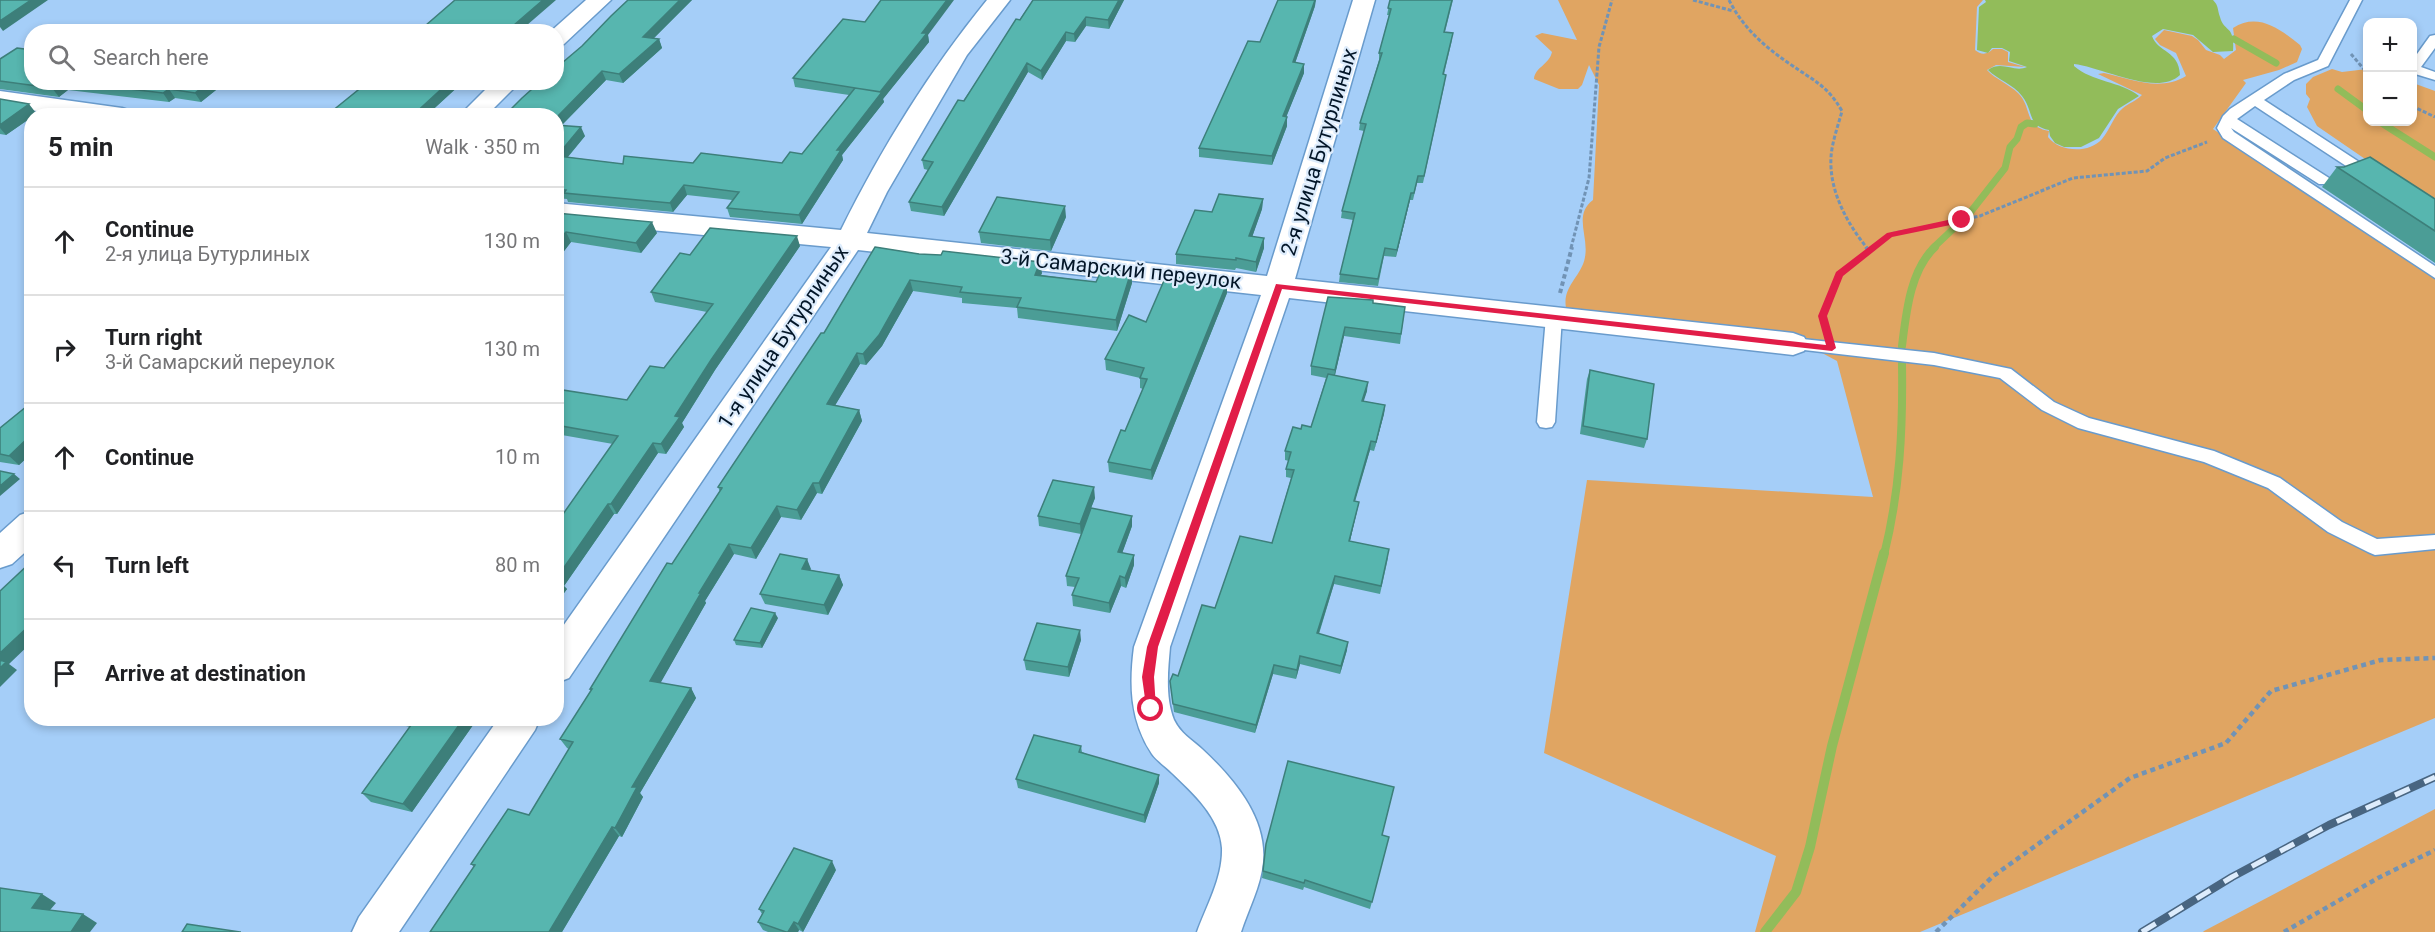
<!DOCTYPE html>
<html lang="en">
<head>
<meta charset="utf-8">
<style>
	:root { --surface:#fff; --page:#f6f6f6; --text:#202124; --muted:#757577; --line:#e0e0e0 }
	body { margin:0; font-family:Roboto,sans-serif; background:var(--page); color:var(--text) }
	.controls { position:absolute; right:18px; top:18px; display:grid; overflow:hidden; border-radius:12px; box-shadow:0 3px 9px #0003 }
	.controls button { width:54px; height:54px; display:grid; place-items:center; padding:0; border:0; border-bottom:2px solid var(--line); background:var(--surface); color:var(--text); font:30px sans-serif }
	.stop { position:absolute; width:18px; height:18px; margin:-14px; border:4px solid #e11d48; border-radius:50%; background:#fff }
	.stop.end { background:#e11d48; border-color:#fff; box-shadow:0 2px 6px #0008 }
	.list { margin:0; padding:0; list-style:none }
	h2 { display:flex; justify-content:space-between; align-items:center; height:78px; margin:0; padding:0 24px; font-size:26px }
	h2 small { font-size:20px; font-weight:400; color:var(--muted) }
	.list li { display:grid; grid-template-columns:39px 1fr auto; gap:18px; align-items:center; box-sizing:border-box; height:108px; padding:0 24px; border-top:2px solid var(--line) }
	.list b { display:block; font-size:22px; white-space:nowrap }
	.list p { margin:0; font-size:20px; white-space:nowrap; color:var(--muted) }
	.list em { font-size:20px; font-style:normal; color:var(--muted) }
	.icon { flex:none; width:33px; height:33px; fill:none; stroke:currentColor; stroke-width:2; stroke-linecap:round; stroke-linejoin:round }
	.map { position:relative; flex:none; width:2435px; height:932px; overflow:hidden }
	.search { position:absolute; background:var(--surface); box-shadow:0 3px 9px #0003; left:24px; top:24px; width:540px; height:66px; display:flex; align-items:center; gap:15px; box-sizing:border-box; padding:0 21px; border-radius:24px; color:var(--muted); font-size:22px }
	.panel { position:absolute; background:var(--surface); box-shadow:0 3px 9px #0003; left:24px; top:108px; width:540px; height:618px; border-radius:24px }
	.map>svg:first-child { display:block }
	.green { fill:#e0a562 }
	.water { fill:#92bc5a }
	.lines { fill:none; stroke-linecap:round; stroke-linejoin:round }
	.stream-far2 { stroke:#92bc5a; stroke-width:7 }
	.stream-far1 { stroke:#92bc5a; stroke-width:8 }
	.stream { stroke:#92bc5a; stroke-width:10 }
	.lane-casing { stroke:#699bcc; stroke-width:3 }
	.street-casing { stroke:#699bcc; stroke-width:3 }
	.path-far2 { stroke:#7193b5; stroke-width:3; stroke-dasharray:4 2; stroke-linecap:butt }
	.path-far1 { stroke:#7193b5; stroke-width:4; stroke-dasharray:4.5 3; stroke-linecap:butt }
	.path { stroke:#7193b5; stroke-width:4.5; stroke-dasharray:5 4; stroke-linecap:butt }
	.lane { fill:#fff; fill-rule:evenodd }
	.street { fill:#fff; fill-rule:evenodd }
	.rail-casing { stroke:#486581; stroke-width:8 }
	.rail { stroke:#ddecfc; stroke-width:5; stroke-dasharray:16; stroke-linecap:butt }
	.wall { fill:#4b9d96 }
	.shaded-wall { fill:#3d7f7a }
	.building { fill:#57b6af; stroke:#3d7f7a; stroke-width:1.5 }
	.route { fill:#e11d48 }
	.labels { text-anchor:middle; stroke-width:4.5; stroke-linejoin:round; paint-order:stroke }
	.street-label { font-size:21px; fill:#031628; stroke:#ddecfc }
</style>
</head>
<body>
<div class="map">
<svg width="2435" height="932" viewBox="0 0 2435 932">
	<rect width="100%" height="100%" fill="#a5cef8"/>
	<path class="green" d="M1558,0H1983L1977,7L1975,50C1981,55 1987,55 1993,49H2002L2008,52V62L2025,67L1996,65L1987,70C1995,79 2009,84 2018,93C2033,108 2023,126 2049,131L2048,137C2059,152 2089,154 2102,139C2110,130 2114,115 2123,108C2129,103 2136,101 2142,95L2098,74L2104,73C2131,79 2160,92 2186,76L2176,53L2160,45L2155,39L2164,30L2192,36L2198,40L2206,50L2220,55L2224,59L2236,50L2233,28C2258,12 2280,29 2300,45L2302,49L2297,62L2279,70L2243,80L2246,83L2213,129L2435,278V718L1920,932H1755L1776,856L1544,753L1587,480L1873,497L1837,361L1794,338L1571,313L1566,308C1562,286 1582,276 1585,257C1589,236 1573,215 1593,200L1599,85L1589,65L1582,85L1578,89H1559L1534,79C1535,67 1549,65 1552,52L1535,36L1542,33L1577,40Z
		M2332,69L2342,72L2367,69L2368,122H2412L2413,83L2435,91V207L2317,126L2307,107L2310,99L2306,94V84L2313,77Z
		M2435,809V932H2203L2204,931Z"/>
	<path class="water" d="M1985,0H2213C2219,6 2217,9 2220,17C2224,33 2235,24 2233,51L2213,52L2193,35L2163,29L2152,36C2158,53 2179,50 2180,75C2157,97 2102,67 2074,64V66C2092,82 2120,81 2139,96L2118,109L2099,138L2081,147H2064L2055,143L2050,136L2049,130C2027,126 2034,111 2022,96C2013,84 1998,80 1988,70C2002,60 2014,73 2027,67L2009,61L2010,52L2002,48H1992L1988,53L1977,50L1979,7L1986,2Z"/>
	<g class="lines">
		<path class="stream-far2" d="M2234,39L2276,63
			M2338,89L2368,111
			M2380,122L2435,157
			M1933,248L1969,214L2005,168L2010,147L2017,139L2021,127L2027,123L2035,124"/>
		<path class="stream-far1" d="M1902,346C1906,314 1910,270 1935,247
			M1884,555C1900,491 1903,429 1902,364"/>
		<path class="stream" d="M1765,932L1796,892L1810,847L1832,746L1884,553"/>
		<defs>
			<path id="lane" d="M2350,0H2362L2328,66L2294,80L2264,100L2376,173L2378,176L2376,179H2366L2255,106L2237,119L2329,178L2331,181L2329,184H2319L2231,128L2234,132L2435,266V278L2223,138L2217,128L2223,116L2230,109L2284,74L2318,60Z
				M2435,35V48L2421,67L2435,72V80L2412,73V61L2430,36Z
				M1554,311L1560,313L1562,317L1555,422L1552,427L1546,428L1540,427L1537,422L1546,317L1548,313Z
				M1793,338L1934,353L2011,369L2054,402L2089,418L2214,451L2280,478L2342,522L2377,539L2435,535V549L2375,555L2368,552L2328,532L2268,488L2204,462L2078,428L2042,410L2000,378L1934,365L1787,348L1785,344L1787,340Z"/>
			<path id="street" d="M586,0H611L564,44L556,46V32H550Z
				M987,0H1010L967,55L887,192L867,233L1267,276L1353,0H1375L1295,279L1793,333L1804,337L1808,344L1804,351L1793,355L1289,298L1170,647C1168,670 1165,697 1174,720C1180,733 1192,740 1202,749C1233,778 1267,817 1263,862C1261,886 1248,910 1241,932H1197C1207,905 1223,877 1222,848C1220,817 1193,793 1172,773C1165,766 1157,761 1152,754C1130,721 1129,685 1134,647L1261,295L858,250L569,678L556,683V636L831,247L556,221V203L841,230C881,149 930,70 987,0Z
				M493,82H520L486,116H459Z
				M0,91L122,108L131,111L134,116H67L0,105Z
				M32,511V546L12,564L0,568V533L20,515Z
				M499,718H540L535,730L399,932H352L359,917Z"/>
		</defs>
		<use href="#lane" class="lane-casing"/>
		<use href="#street" class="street-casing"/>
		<path class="path-far2" d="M1693,0L1733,11
			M1729,0C1743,28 1765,47 1790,64C1814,81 1827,85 1842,111C1838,126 1832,142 1831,157C1829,191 1847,223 1867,248
			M2351,54L2368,74
			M2412,106L2435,117
			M1571,248L1589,178L1599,47L1612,0
			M1872,248L1890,234L1980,216L2073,178L2147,171L2165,158L2207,142"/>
		<path class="path-far1" d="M1866,247L1868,250
			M1560,293L1572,247
			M1826,326L1823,316L1839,274L1874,247"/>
		<path class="path" d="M1936,932L1992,877L2130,778L2226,743L2271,691L2381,660L2435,658
			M2284,932L2378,878L2435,850"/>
		<use href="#lane" class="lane"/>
		<use href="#street" class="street"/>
		<defs>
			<path id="rail" d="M2142,932L2232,877L2329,825L2435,777"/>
		</defs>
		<use href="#rail" class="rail-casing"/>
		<use href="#rail" class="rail"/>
	</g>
	<path class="wall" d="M628,0H692L654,38L659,39L662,48L623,83L606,80L562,125L585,136L568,157L623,164L782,163L802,154L849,95L795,87L793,78L928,35L929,42L883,99L884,102L842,155L843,160L802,224L730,217L727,208L732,200L687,195L673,212L568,202L567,199L556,198V116L582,46Z
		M1033,0H1124L1109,29L1086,26L1075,42L1066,41L1042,80L1028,72L944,216L911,211L909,202L928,170L924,169L922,160Z
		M1390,0H1453L1445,32L1452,40L1444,74L1445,82L1423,183H1417L1413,200H1410L1396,257L1384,256L1378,286L1339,282L1340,274L1353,220L1341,218L1342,211L1364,131L1359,130L1360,123L1379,60V53L1389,15H1387Z
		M1315,6L1295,63L1304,73L1286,117H1287V126L1272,165L1199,157V148L1260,42Z
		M0,59L32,82H226L201,102L175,98L169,102L68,90L59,97L0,89Z
		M358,82H463L426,116H326L362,87L361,86Z
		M0,99L36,113L32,116V117L6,135L0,134Z
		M2337,167L2435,199V263L2322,187Z
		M1263,199L1262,209L1252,237L1264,238V248L1256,272L1236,268L1235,270L1176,264V254L1212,212Z
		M556,213L657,233L641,253L571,242L558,259H556Z
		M1066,217L1051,251L981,243L979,232Z
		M800,246L715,370L682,423L684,427L666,454L658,453L617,514H614L564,586L567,589L556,604L613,444L556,434V389L627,400L664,368L707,312L655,302L651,292L690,255Z
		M875,247L1042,273L1041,275L1096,282L1131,272L1132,283L1117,331L1018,318L1017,308L962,303V298L913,291L882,346L866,365L860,364L835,405L859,410L862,421L822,494L817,493L801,520L781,517L756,559L734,554L705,601L706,603L660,683L691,688L696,698L640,793L643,797L622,837L619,836L562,932H430L474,867L471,864L529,815L569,749L567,748L560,739L591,691L590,689L720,492L718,487L824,333Z
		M1227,293L1152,480L1109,472L1108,462L1125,431L1143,389L1140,388V378L1106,370L1105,359L1146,322Z
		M1328,297L1405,307L1400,344L1344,336L1335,375L1367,391L1363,401L1385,405L1384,414L1374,451L1370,450L1355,502H1359L1357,511L1350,541L1388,558L1380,594L1334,584L1319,634L1347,650L1340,674L1300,664L1296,679L1273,674L1255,733L1174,712L1170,681L1178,676L1215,608L1272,543L1291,478L1286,477V469L1289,461L1285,460V451L1301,429L1311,427L1326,378L1311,375V366Z
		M1590,370L1647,439L1644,448L1580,434L1587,379Z
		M32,402V453L19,465L0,462V428Z
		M1095,498L1091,508L1132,526L1122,553L1134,555V565L1126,588L1121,586L1110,613L1073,606L1072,595L1075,587L1067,586L1066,576L1081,534L1039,526L1038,516Z
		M807,559L810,570L839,575L843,585L828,615L765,604L760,594Z
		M778,618L762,648L736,645L734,640Z
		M1081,640L1069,677L1026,670L1024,660Z
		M383,718H478L412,812L371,802L362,793L410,727L386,721Z
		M1081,746L1082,752L1159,783L1145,823L1018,788L1016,779Z
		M1382,835L1387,845L1370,909L1304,887L1303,890L1262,878L1266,844Z
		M836,870L803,932L799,930L798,932H768L763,930L758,922L762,914L759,909Z"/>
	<path class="shaded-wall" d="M31,0H48L3,31L0,27V21Z
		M543,0H556L519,32H506Z
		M680,0H692L646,46L643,37Z
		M947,0H954L928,35L929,42L883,99L884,102L842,155L843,160L802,224L799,215L837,150L880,92L922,33Z
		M1119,0H1124L1109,29L1108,20Z
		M1315,0H1316L1315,6L1292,72L1293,62Z
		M1086,17V26L1075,42L1074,34Z
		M1066,32V41L1042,80L1041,71Z
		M659,39L662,48L623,83L619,74Z
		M1027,63L1028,72L944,216L942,207Z
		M1304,64V73L1283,125V116Z
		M602,71L606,80L556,131V118Z
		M60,82H62L68,90L59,97L52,88Z
		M209,82H226L201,102L195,93Z
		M449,82H463L426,116H412Z
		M169,89L175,98L169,102L163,93Z
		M29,104L36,113L32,116V117L6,135L0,128V125Z
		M1287,117V126L1272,165V156Z
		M581,127L585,136L561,165L557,156Z
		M684,185L687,195L673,212L670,203Z
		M1411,193L1410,200L1396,257L1397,250Z
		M1263,199L1262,209L1249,246V236Z
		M1065,206L1066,217L1051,251L1050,240Z
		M652,222L657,233L641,253L636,243Z
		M566,232L571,242L558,259L556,257V243Z
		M797,236L800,246L715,370L682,423L684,427L666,454L661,444L675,416L711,360Z
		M1264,238V248L1256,272V262Z
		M1040,262L1042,273L1036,286L1035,275Z
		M1131,272L1132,283L1117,331L1116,320Z
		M910,280L913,291L882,346L866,365L863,354Z
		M1227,283V293L1152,480L1151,470Z
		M1345,327L1344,336L1334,379L1335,370Z
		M857,353L860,364L830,414L827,404Z
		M1368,382L1367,391L1361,410L1362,401Z
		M1385,405L1384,414L1374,451L1376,442Z
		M859,410L862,421L822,494L819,483Z
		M32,434V453L19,465L9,456Z
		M1371,441L1370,450L1352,510L1354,501Z
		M653,443L658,453L617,514L611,504Z
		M14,474L20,479L0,496V486Z
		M813,483L817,493L801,520L797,510Z
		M1094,487L1095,498L1081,534L1080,524Z
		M1359,502L1357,511L1348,549L1349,541Z
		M608,504L614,514L564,586L567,589L556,604V579Z
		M777,506L781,517L756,559L751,548Z
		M1132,516V526L1119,562L1118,552Z
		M729,544L734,554L705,601L706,603L656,691L650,681L699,593Z
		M1134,555V565L1126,588L1125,578Z
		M807,559L811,569L806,579L802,569Z
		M839,575L843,585L828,615L824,605Z
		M1120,576L1121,586L1110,613L1109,603Z
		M1335,576L1334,584L1316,642L1317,633Z
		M775,613L778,618L762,648L760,643Z
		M32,623V642L9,664L17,670L0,687V653Z
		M1080,630L1081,640L1069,677L1068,667Z
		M1348,642L1347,650L1340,674L1341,666Z
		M1300,656V664L1296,679L1297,670Z
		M1274,665L1273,674L1255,733L1256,725Z
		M691,688L696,698L640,793L643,797L622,837L615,828L632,787Z
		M464,718H478L412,812L403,804Z
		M1159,775V783L1145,823L1144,815Z
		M612,827L619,836L562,932H549Z
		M832,861L836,870L803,932L798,924Z
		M42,894L56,903L45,916L32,908Z
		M83,914L97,923L90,932H71Z
		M794,922L799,930L798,932H788Z"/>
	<path class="building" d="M0,0H31L0,21Z
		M455,0H543L506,32H418Z
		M628,0H680L643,37L659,39L619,74L602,71L556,118V116H504L522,98L540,82H556V68L582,46L611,16Z
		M881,0H947L922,33H927L880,92L793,78L843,19L865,22Z
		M1033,0H1119L1108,20L1086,17L1074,34L1066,32L1041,71L1027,63L942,207L909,202L933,162L922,160L958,100L964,101L1016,19L1020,20Z
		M1278,0H1315L1293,62L1304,64L1283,116L1287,117L1272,156L1199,148L1248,41L1260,42Z
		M1390,0H1452L1444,32L1453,33L1443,74L1446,75L1424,176H1418L1414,193H1411L1397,250L1385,248L1378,279L1340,274L1355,213L1342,211L1366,124L1360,123L1382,53H1379L1391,9L1388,8Z
		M17,48L32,50V82H60L52,88L0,81V59Z
		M70,82H209L195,93L169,89L163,93Z
		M368,82H449L412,116H326Z
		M855,88L882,92L837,150H841L799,215L727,208L739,192L684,185L670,203L564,193L566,190L556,189V125L581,127L557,156L623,164L624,156L693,163L701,153L782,163L790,152L802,154Z
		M0,99L29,104L0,125Z
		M2370,157L2435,199V231L2337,167H2344Z
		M1219,194L1263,199L1249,236L1264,238L1256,262L1236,258V260L1176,254L1195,210L1212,212Z
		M997,197L1065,206L1050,240L979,232Z
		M556,213L652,222L636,243L566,232L556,243Z
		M710,228L797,236L711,360L675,416L680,417L661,444L653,443L611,504H608L556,579V524L618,436L556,425V389L627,400L650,366L664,368L713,304L651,292L680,253L690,255Z
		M875,247L919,254L941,255L943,251L1040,262L1035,275L1096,282L1102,269L1131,272L1116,320L1017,307L1021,298L960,292L962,287L910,280L879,335L863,354L857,353L827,404L859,410L819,483H813L797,510L777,506L751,548L729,544L699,593H701L650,681L691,688L632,787H637L615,828L612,827L549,932H430L475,865L471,864L508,809L529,815L573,742L560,739L592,689H590L667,563L672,564L722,488L718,487L821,333H824Z
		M1166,276L1227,283L1151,470L1108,462L1121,430L1125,431L1147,379L1140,378L1144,368L1105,359L1129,315L1146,322Z
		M1328,297L1373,300V303L1405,307L1401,334L1345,327L1335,370L1311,366Z
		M1590,370L1654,384L1647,439L1583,426Z
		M1328,374L1368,382L1362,401L1385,405L1376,442L1371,441L1354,501L1359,502L1349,541L1389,549L1381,586L1335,576L1317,633L1348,642L1341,666L1300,656L1297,670L1274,665L1256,725L1173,704L1170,681L1173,674L1178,676L1202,605L1215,608L1240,536L1272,543L1294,470L1286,469L1291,452L1285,451L1293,427L1301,429L1302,425L1311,427Z
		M32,402V434L9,456L0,454V428Z
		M0,471L14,474L0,486Z
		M1053,480L1094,487L1080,524L1038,516Z
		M1091,508L1132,516L1118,552L1134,555L1125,578L1120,576L1109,603L1072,595L1079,578L1066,576Z
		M780,554L807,559L802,569L839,575L824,605L760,594Z
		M32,561V623L0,653V591Z
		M556,579L560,580L556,586Z
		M751,608L775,613L760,643L734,640Z
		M1037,623L1080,630L1068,667L1024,660Z
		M0,660L6,662L0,668Z
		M403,718H464L403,804L362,793L414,721Z
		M1034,735L1081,746L1079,752L1159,775L1144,815L1016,779Z
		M1288,761L1394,787L1382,835L1389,837L1372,902L1305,880L1304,883L1263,871L1266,844Z
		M794,848L832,861L798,924L794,922L788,932H786L758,922L764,911L759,909Z
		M0,888L42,894L32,908L83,914L71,932H0Z
		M187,924L240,932H241H182Z"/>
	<path class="route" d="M1962,217L1965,218V222L1892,237L1843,276L1827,316L1836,348L1832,351L1282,289L1158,647L1154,677L1156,709L1155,713H1147L1142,677L1147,647L1276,284L1826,345L1818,316L1836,272L1887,233Z"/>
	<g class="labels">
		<g class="street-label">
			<text transform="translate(1319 152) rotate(-73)" y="7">2-я улица Бутурлиных</text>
			<text transform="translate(1121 269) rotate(6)" y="7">3-й Самарский переулок</text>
			<text transform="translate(783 337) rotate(-56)" y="7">1-я улица Бутурлиных</text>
		</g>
	</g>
</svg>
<div class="controls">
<button>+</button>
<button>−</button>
</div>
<div class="stop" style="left:1151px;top:709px"></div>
<div class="stop end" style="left:1962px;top:220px"></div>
<div class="search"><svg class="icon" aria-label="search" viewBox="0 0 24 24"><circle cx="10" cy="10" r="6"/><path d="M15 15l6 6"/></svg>Search here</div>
<section class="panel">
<h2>5 min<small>Walk · 350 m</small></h2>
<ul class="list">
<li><svg class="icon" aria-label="ahead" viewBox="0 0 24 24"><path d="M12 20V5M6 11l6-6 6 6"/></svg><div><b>Continue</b><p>2-я улица Бутурлиных</p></div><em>130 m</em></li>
<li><svg class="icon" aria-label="right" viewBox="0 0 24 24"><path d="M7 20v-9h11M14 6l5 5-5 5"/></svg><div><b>Turn right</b><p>3-й Самарский переулок</p></div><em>130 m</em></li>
<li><svg class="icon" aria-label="ahead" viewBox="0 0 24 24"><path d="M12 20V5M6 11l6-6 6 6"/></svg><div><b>Continue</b></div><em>10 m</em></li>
<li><svg class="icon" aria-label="left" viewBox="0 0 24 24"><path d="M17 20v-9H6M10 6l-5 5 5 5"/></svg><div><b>Turn left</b></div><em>80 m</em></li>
<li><svg class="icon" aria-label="arrive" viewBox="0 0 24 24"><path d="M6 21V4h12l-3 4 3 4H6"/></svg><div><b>Arrive at destination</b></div></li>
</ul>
</section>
</div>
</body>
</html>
